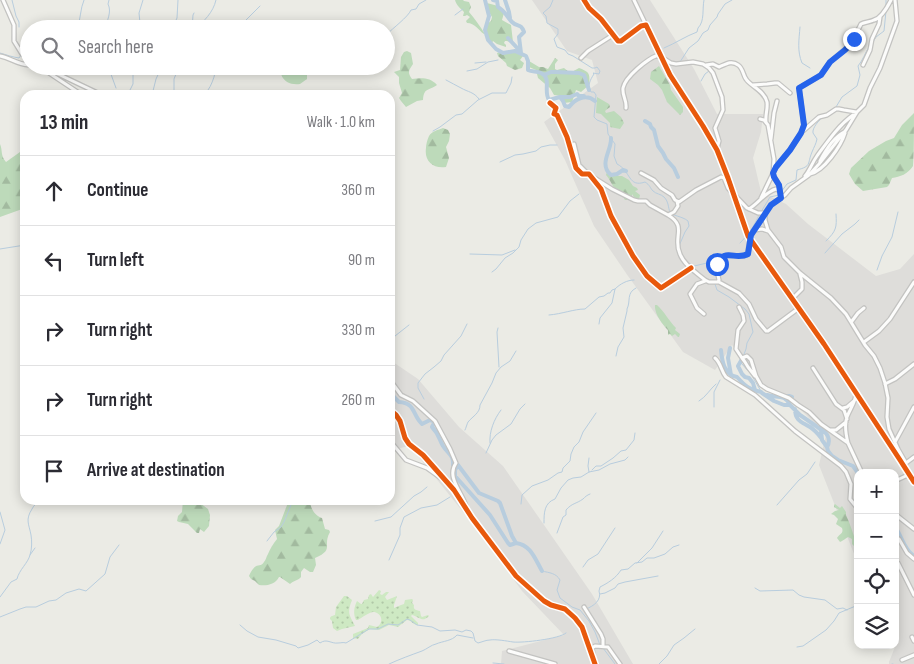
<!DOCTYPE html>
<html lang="en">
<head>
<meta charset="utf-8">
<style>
	:root { --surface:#fff; --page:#f7f7f7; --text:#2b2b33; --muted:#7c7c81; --line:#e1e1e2 }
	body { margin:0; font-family:"Sofia Sans Condensed",sans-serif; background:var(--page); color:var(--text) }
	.controls { position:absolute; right:15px; bottom:15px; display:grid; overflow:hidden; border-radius:10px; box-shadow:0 2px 12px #0003 }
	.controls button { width:45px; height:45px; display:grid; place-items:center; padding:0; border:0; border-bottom:1px solid var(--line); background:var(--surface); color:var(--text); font:25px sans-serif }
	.stop { position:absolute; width:15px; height:15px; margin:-11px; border:4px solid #2563eb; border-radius:50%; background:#fff }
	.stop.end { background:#2563eb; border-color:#fff; box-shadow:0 1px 5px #0008 }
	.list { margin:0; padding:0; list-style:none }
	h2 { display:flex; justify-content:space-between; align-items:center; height:65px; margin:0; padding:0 20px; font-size:21px }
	h2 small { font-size:16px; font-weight:400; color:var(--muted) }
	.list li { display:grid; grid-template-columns:32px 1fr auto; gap:15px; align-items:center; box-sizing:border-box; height:70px; padding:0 20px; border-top:1px solid var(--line) }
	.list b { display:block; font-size:19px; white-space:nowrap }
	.list em { font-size:16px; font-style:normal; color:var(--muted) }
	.icon { flex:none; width:28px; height:28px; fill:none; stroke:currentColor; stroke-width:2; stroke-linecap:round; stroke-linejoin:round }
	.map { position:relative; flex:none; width:914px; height:664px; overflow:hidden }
	.search { position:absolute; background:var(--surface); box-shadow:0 2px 12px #0003; left:20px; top:20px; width:375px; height:55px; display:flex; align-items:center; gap:12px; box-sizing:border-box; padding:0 18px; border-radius:28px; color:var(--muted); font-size:19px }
	.panel { position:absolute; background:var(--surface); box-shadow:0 2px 12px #0003; left:20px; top:90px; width:375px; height:415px; border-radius:15px }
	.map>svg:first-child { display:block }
	.residential { fill:#deddda }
	.grass { fill:url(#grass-dots) }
	.forest { fill:url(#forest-firs) }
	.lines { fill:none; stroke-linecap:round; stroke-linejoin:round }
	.stream { stroke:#b8cdde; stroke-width:1 }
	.river { stroke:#b8cdde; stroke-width:4 }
	.minor-casing { stroke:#c3c3c1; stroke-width:5.5 }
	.minor { stroke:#fcfcfb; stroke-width:3 }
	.cycleway-casing { stroke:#fff; stroke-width:8 }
	.cycleway { stroke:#e8590c; stroke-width:5 }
	.route { stroke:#2563eb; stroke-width:6 }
</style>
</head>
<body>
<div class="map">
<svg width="914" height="664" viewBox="0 0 914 664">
	<defs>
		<pattern id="grass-dots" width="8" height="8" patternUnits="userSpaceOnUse" patternTransform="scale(1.25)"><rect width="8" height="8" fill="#cee9c3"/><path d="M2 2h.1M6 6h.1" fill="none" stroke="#b0c7a7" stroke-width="1.8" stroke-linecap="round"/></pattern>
		<pattern id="forest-firs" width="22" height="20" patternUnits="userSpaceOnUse" patternTransform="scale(1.25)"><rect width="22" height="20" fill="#bddaba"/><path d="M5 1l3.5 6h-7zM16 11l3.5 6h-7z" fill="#a2ba9f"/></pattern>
	</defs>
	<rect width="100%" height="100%" fill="#ebebe5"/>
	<path class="residential" d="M532,0H650L694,69L717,114H763L761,132L753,158L761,192L786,204L808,224L876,276L900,269L914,254V664H889V662L897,642L895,634V473H858V564L819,465L826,435L794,403L761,382L732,345L715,370L683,352L628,276L594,226L565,160L544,122L598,83L592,60L567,51Z
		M390,360L418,379L459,427L503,466L592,594L633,664H501L502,651L564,635L522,591L476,528L410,446L390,450Z"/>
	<path class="grass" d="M379,590L381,591L380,594L382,595L386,592H389L385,597L387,600L397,596L394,605V608L401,605L404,604L405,600L412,599L413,600L412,603L414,605C413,610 416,610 420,611L421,616L422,617L428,615L429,616C422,623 420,617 412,615L411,616L418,623V625C413,625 411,620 407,620L398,627L389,625L379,630L370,629L362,634L358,639L353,638V634L368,628L369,625L377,627C385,622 381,612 373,612C370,612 361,618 358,620H356C353,614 354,607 357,601L361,604H362L364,600L368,599L369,595L371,594L373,597Z
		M344,596H347L352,600C347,613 349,614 355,626L342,629L337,631L333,628L332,621L330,619C330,616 332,616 335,615L336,607Z"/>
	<path class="forest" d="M455,0H463L464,1L469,2L471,7L469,12C475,19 480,26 485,34H484C478,30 475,23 467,23L466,21L470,17L467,15L465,16H463L464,12C461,9 456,5 455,0Z
		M487,3L498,6L504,13L502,20L511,25L513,42L512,43L507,41H505L504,43L506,45V47L497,44L493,41L492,43C487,38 486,31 487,24L491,21L492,17L489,12Z
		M407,51L411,53L413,64C409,70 407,72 412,79C421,78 430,77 437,85C429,91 424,87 423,100L417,101L406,107L401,101L399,98L402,93L399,83V77L394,72L400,70L401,57L404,52Z
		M500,52L506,54L513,52L523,55V56L520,60L524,63L522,68L515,70L507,66L506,63L498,56L497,53Z
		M555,58L558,60L555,64V69L557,70L564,68L570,73L579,68C590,72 590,74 589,85L581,92L576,90L572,102L564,103L562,102L561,96L554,95L550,88L538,78L536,70L529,67L527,62L529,61L539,67H543L548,69Z
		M296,66H301L307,73V79L300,84C292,85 284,83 281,74L285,70L293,71Z
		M659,66L670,85L671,90L683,107V112L680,115L667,102L662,90L658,85L650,79L651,72Z
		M597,97L609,104L610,107L605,111L606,113L614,111L621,117L624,123L620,129L610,127V123L601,114L596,113Z
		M914,113C914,123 914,160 913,166C908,174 900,177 892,178L889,185L887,187L863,191L855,184L849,174L851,168L869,151L886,141L894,138L902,125Z
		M443,128L448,130L450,134L449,141L446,147L449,158L446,167C433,169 424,161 426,148C426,145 427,140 429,136C432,131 438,130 443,128Z
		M0,144C3,151 0,155 6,162L20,152L22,145L24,144L25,145V208L0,217Z
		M607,172L619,176H622L629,180L633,186L637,188L638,190L635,191L640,195L639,200H636L632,194V196L627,200H625C622,195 619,194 616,190C612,186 610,179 606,175Z
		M655,305H657C664,311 669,321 676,328L675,330L680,334L679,337H678L675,334L672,336L670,334L668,335V330C662,324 654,313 655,305Z
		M183,500H196L208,509L210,515L209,526L204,532L200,529L199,533H197L188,524L179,522L177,521L178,516L182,512Z
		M289,500H310C310,508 315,516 322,518L325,529L329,530L330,532C322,546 335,549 315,558L316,565L313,572H310L304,568L301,572V577C299,580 293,581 290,584L280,577H279C275,585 266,586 259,585L255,581L251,579L249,576C256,560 260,569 264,562C266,560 266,557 268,554C270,549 273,544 277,539L275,530L279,526Z
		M835,504L840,508L842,506L846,512V515C850,523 853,534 856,542V545L854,546L852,544V539L848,537L842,541L840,542L837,538C839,534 844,534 842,528L836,524L838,519L834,515L831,514L835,511L839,510L834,507V505Z"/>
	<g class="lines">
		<path class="stream" d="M12,0L16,16L19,22V27
			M553,0L550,7L543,13L546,16L547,23L558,29V34L554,39L557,47L565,50L568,54L573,56L592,68H595L597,67L600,71L599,74L593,73L594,74C590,80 587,86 591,92H594L596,95L594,117L597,120L607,124L608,134L615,144L614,156L617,164C631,171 628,188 645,182C650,185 650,188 653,191C656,194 661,194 664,197C669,202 668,208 670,212C672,216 682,216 688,221L689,226L685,232L679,246
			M886,5V0
			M455,15L463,9
			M800,27C799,40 797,51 802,63L810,68
			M77,29C81,19 80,9 84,0
			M105,29C107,20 112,12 108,4L109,0
			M138,29L140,23L139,13L143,0
			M172,29L177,18L178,0
			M192,29L193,15L194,13
			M195,29C204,21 213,13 216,0
			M240,29L241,25L260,6
			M386,35C393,28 408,17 411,10L416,9L419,4L426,0
			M873,42L876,37L884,31L886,11
			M664,48C676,43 686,36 697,32L698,28C705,21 702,9 704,0
			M0,53C7,55 12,57 19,58L21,55L18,50
			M680,62L689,48L698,41L703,33L708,30L710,25L717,17L718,14L725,4L732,0
			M475,63L486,62
			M108,66L116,88
			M467,71L477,69L488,62L498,60
			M446,80C451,83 456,85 461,88C468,92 474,92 479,99
			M701,81L705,74L709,71
			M130,95L129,92L133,84V66
			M152,95L156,79L162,66
			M174,95V79L176,74L175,72L180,66
			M204,95C205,93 207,92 208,90C211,86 214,78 215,73L218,72V69L220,66
			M836,107L842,97L857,86L860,75L858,66C863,60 865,53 869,47
			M433,131L440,127L456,115L462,114L478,100L492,93H506L511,83L512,77
			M500,162L515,155L523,154L536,151L541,147L550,145H557
			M781,192L787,184L796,180L797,170C812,166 807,164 812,152C814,147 816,144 817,139C816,137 814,135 813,133C812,128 819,120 823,117
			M761,212L770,197L779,195
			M826,241C836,231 837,228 836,214
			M740,243C749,234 754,226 759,215
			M0,249L25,245
			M825,253L842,234L855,224L859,220
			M470,254L502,255L515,250
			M685,261L694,266L707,263L715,269
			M877,270L882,256L892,237L898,212
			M492,272L496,269L505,258L513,253L519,247L521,240L528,229L536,223L558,217L570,201L579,194
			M715,284L717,290L729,297L745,309L749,314L753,332L747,343L746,349L743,357
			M549,315C562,314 574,309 585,309L599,297L604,296L608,293H610L612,290L615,289
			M599,324L600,318L612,303L615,289C620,284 627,280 634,280
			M498,328L497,332L499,367
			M390,342L395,336L409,325
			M616,356L618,347L624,337L623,328L627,311V309C631,301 626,293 636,288
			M741,360V363L751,374L762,393
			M424,399L418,388V383L425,374L434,367L441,361L444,355L461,336L467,324
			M699,401C706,397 710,389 716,384
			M714,407V392L720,380
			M465,430C466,428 467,424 468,422C473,416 480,413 480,405L492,383L496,373L501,367L510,361L516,351
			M490,443C489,432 494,419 501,410
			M486,453L492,440L496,435L511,424L520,409L525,404
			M592,470L596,466H601L613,458L621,451L626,450L634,440L635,433
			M589,472L588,466L589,458
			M521,504L522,495L532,486L548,480L558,473L562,472L563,468L570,461L571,454L574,447L579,442L583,432L596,413
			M777,505L799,480L807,474L815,462
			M0,512L5,530L0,544
			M375,521L391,517L414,496L421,492L427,487
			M544,523C544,513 544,503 555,499L561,488L568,480L573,478L581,477L589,472L599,470L610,464L625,460L628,457
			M557,533L563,517L566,515V510C572,503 576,504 583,499C585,497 587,495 590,494
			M267,541L274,532L281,527L284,522L293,500
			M30,555L35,548
			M389,560L400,535V528L404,517L421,508L437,505L450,497
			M637,563L652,548L663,531
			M583,567L588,560L598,554L615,528
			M542,571C550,573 556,573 560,580L557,590L560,598L572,607L580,610L589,621L595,632L600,645
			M755,588L760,591L793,590L799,595L804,597L825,600L837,609L843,608L847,610
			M600,594L605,593L615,588L618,584L625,582L658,576
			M0,597L11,582L17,579C19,570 28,563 30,555C32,549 32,541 31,535C29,524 25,520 32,509C34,505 37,503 40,500
			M586,609C594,606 602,600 599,591L600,587C608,583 616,578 621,570L628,569L635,563L642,562L647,558H654L665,554L673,547L679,545
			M0,617L20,609L26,607H36L49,601L56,600L66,593L79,589L86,591L105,574L110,557L119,545
			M240,625L247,631L258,637L276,640L296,646L298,648L308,645L317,640L320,643C327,638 331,644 338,643C341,643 343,642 346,643L369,629H378L388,624L398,625L407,619L410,620L417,625L432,627L440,631L455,630L462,632L466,630L471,631L473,633L475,641L478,643C482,642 486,640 490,640C495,639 507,641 513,642C523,643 559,639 566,633
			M797,647L803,646L826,630L834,621L839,613L858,605
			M603,648L615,664
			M493,663L504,664
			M389,664C400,659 411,655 422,651C427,649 431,645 436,644C443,641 452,641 457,635L473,638
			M659,664L667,656L674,645L684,638L695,629
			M892,664H893"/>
		<path class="river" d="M485,0L489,16L485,30L488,40L496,49L503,53L515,51L526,56L528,61V70C532,72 537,71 541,73C552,78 543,91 549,100L560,97L563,101L565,106L569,107C575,99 586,93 595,101
			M493,0L497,1L498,7C505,11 507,17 512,22C517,27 521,23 524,32L519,37L521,53
			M505,0L509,12L510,18
			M508,38L520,51
			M544,75L551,72H555L579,73L584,75L589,90
			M560,97H570L577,94L579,96H584
			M645,121L650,124L651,127L654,130L658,146L663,153L666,159L674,168L678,177
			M611,138C612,150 598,164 611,175L617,174L623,170L626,171
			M730,348L728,358L731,375
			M721,350C722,361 724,375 737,377C745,386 750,390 761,392
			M742,359L738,366L742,374L745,377L749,378L753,383L755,390
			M390,393L399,402C416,403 412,415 422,424L430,420L433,421L434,423L432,427C439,434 439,439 443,446C448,454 454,455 453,465H458L455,470V476L490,515L508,543L510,545L516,543
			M762,393L774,401L784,405H790L800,415L816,426L821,430L822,440L827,447L828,451L832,456L838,460L853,466L858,473
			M767,395C777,398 785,394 790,405
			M784,396H789L792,397
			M795,409C795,421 802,422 810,427C815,430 819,435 822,439
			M820,428C826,432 832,439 827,447
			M458,465L479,493L498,501L500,503L512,536L516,543C531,545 535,559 542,571
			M858,484L857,489L858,495
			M895,527C902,536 904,550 914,556"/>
		<defs>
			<path id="minor" d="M3,0L14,25V41L22,54L29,59
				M584,0L589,8L601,19L618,41H621L641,26L646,25L670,75L703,126L717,150L728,178L748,236L824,344L900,460L914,482
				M634,0L646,25
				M0,56C11,58 16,64 29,65
				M581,58L588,51L613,35
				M706,65L713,64L719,67C726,64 732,60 738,65C743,68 743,75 746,79C750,86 764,90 767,102C768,109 765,115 766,122
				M863,65L870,50L872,39L879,24L880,17
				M33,66L58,74L102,95
				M49,73L82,95
				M753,85L767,84L775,83H778L790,93
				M550,103L556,108L554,114L557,115L567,137L576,168L582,174H589L601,189L611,216L633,256L647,276L661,288L691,268
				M626,108C627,100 622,96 623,88C625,77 647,59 658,55L671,63L676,64L693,62L703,64L709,68L713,73L722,97L723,110L715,128L719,141L717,149
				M760,119L764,120L768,125L774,159L773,175L779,185L781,198
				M803,131L819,117L827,115L836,109H839L844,110L856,112
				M771,139L774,113L777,101
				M574,144L579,165L588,174
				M820,161C825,151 833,138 844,132
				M641,173L654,180L661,188L672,195L675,200L679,202L696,190L721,177L724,178L728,188L747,208L758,213H765V220L768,230L781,247L784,257L800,273L831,298L846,314L865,345L874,356L880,368L885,383L888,398L887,417L889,429L898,449L906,463
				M810,174C824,171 841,146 845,133
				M805,176C810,170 812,163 817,156C828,141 838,126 853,115
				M593,177L612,189L634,200L638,201H646L650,205L668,215L674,212L678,206L677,201
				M761,198L776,167L790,150L801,133L804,125L799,88L821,75L830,62L851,44L861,24C865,22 870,22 874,20C881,18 888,6 891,0
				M749,209C759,203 765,192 776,189L780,191
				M765,213L771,205L785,195L791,188L809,175L819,164L846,130L857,112L864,105L870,88L880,68L897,21L895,0
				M668,215C688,227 672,237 680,254C684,265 697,273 705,280L709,282H719L739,293L749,304L756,319L766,331H768L799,308
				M755,230L762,229L768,231
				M718,282L719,280L716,266C723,248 733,259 747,255L751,235L764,215
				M792,299L802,289V282L800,274
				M739,307L743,315L744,321L738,330L736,349L742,358L747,356L751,360L756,376L761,385L767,389L789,398L798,405L809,412L821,424L848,443L862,473
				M704,314L697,308L690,294L697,284L705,281
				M852,321L858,313L864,308
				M864,342L879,331L890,319L914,282
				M715,358C721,363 721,371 726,377L755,395L795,431L841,466L846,472L851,484L850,499L858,509
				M742,358L745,362L748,367L755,376
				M813,368L836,404L844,410L847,419
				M390,380L401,395L413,401L435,421L450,449L456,463C446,477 462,492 466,506
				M885,384L895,379L914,364
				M843,408L847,407L854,401
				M390,410L396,415L400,421L405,438L409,444L423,455L454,490L472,518L516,576L544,601L551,605L565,609L575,618L582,627L595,664
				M830,430H836L846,422
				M390,441L406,460L427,468L441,478
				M895,442L914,407
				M848,443C846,435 844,425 847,417C850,409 855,403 856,394
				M906,463L914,457
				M895,481L910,474
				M895,514L914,529
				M899,539L907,553L914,559
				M895,564L898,563L914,595
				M584,607L601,634L603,639V646
				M912,637L914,641
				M509,651L555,664
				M593,654L592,648L595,646L608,647L620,664
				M902,660L914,655"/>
		</defs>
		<use href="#minor" class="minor-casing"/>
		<use href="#minor" class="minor"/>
		<defs>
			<path id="cycleway" d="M584,0L589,8L601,19L618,41H621L641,26L646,25L670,75L703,126L717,150L728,178L748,236L824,344L900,460L914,482
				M550,103L556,108L554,114L557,115L567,137L576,168L582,174H589L601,189L611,216L633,256L647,276L661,288L691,268
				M390,410L396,415L400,421L405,438L409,444L423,455L454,490L472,518L516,576L544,601L551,605L565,609L575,618L582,627L595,664"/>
		</defs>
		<use href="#cycleway" class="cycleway-casing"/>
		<use href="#cycleway" class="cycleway"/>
	</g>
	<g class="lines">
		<path class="route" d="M717,264C725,247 735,261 748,254L751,235L771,205L781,198L779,185L774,177L773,173L776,167L790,150L801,133L804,125L799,88L821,75L830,62L845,50L851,44L854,39"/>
	</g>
</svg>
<div class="controls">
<button>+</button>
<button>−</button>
<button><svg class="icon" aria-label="locate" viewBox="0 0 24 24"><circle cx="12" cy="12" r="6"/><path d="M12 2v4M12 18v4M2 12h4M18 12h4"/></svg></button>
<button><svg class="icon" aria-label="layers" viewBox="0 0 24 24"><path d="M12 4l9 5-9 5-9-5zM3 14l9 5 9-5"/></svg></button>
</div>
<div class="stop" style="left:717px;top:264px"></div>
<div class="stop end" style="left:854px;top:39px"></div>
<div class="search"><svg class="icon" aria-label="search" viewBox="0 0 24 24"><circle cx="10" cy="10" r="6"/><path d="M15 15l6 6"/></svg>Search here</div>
<section class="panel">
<h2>13 min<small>Walk · 1.0 km</small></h2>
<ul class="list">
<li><svg class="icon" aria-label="ahead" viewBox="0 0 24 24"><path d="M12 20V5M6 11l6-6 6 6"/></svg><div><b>Continue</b></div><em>360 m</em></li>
<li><svg class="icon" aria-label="left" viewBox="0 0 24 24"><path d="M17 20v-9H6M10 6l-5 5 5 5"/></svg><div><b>Turn left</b></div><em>90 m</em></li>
<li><svg class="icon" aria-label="right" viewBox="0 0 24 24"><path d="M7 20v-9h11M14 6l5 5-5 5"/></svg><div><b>Turn right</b></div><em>330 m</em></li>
<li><svg class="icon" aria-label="right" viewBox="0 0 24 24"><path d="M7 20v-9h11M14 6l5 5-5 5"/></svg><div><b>Turn right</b></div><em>260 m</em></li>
<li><svg class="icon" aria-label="arrive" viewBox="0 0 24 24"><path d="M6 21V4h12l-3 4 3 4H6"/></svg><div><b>Arrive at destination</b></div></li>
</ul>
</section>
</div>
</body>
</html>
